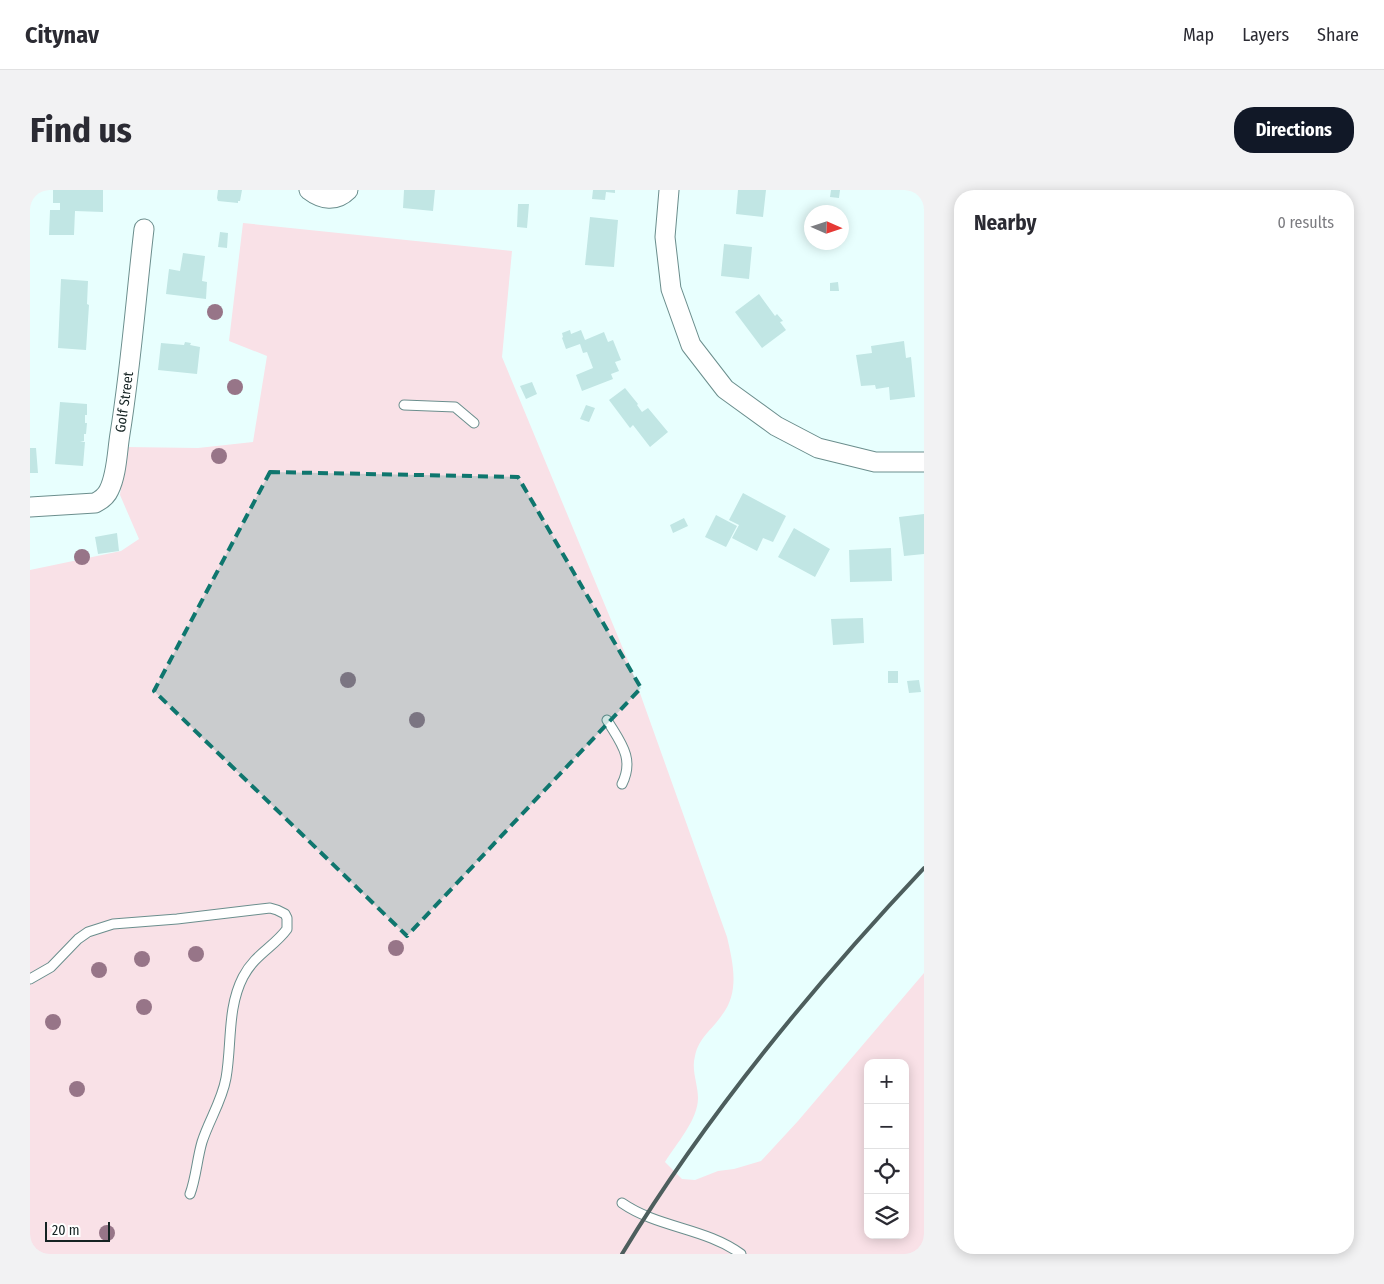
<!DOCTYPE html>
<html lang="en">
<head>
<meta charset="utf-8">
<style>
	:root { --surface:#fff; --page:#f2f2f3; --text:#2b2b33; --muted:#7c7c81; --line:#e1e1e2; --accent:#111827 }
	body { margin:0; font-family:"Fira Sans Condensed",sans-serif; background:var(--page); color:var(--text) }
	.controls { position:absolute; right:15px; bottom:15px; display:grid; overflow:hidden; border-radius:10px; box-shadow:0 2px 12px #0003 }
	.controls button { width:45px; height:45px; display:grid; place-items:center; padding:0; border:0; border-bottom:1px solid var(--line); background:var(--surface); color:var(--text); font:25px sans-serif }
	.compass { position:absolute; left:774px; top:15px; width:45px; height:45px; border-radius:50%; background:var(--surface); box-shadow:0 2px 12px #0003; rotate:93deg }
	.scale { position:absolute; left:15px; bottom:12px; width:65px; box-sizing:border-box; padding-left:5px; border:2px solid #142222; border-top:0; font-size:14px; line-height:18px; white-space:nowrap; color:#142222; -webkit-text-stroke:4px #fff; paint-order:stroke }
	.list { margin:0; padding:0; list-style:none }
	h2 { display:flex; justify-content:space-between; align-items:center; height:65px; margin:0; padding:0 20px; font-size:21px }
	h2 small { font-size:16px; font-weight:400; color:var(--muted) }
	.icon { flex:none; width:28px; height:28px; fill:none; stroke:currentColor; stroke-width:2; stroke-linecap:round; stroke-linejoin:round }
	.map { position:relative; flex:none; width:894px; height:1064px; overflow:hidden; border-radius:20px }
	header { display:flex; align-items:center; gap:30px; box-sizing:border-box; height:70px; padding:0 25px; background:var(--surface); border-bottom:1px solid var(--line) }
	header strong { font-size:24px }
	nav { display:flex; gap:28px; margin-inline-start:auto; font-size:18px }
	.intro { display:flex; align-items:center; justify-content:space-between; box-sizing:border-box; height:120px; padding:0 30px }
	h1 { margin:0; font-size:35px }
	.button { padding:12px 22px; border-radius:20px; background:var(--accent); color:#fff; font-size:18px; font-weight:700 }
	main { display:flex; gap:30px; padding:0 30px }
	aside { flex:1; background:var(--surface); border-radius:20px; box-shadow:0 2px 12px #0003 }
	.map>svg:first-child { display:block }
	.green { fill:#f9e1e7; fill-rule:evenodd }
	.building { fill:#c1e6e4 }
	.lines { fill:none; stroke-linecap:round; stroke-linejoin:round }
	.lane-casing { stroke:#6b8e8d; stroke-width:11 }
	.street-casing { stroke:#6b8e8d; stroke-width:21 }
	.lane { stroke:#fff; stroke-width:9 }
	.street { stroke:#fff; stroke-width:19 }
	.rail { stroke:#4d5e5d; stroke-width:4 }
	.tree { fill:#977588 }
	.marked { fill:#0f766e; fill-opacity:0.2; stroke:#0f766e; stroke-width:4; stroke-dasharray:10 6; stroke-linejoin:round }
	.labels { text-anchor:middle; stroke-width:4; stroke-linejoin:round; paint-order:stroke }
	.street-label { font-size:14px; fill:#142222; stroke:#fff }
</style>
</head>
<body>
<header>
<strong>Citynav</strong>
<nav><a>Map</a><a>Layers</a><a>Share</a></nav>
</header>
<div class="intro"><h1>Find us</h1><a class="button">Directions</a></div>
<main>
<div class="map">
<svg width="894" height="1064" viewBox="0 0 894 1064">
	<rect width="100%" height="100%" fill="#e8fffe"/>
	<path class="green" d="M213,33L482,61L472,167L601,478L697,747C703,773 710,802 692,825C682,840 669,847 665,866C661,880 668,894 668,908C668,930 646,954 635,972L652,989L665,990L688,981L704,979L731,971L768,931L894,783V1064H0V380L91,361L109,349L90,305L96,257L168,258L223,252L237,166L199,151ZM838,873H875V1045H838Z"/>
	<path class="building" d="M23,0H73V22L45,21L44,45H19L20,20H30V13H23Z
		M188,0H212L210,11H208V13L188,11L187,8Z
		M374,0H405L403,21L373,18Z
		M563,0H585V3L576,2L575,10L562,9Z
		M708,0H736L733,27L706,24Z
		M801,0H810L809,8L800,7Z
		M488,14H499L497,38L487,37Z
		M560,27L588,30L584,77L555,75Z
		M190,42L198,43L197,58L188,57Z
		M694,54L722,57L719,89L691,86Z
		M153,63L175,66L172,91L177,92L176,109L136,104L139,79L150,81Z
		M31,89L58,91L57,114L59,115L56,160L28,158Z
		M808,92L809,101H800V93Z
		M729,104L745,126L747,124L753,131L750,132L756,140L732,158L705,122Z
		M540,140L541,144L551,140L555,150L574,142L578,152L583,150L591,170L585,172L589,181L581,184L583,189L552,201L546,185L563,178L557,162L553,163L550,154L536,159L532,148L533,147L532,143Z
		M874,151L876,168L881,167L885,207L860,210L859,197L846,199L845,195L831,196L826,165L842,163L841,156Z
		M155,152L161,153L160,155L170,157L167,184L128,180L131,153L154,155Z
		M502,192L507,204L496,209L490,196Z
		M595,198L608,214L607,215L612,222L618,218L638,242L620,257L603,235L600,238L579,210Z
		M30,212L57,214V225H55V233H57L56,244H54V251L50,252H55L53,276L25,274Z
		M556,215L565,218L559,232L550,229Z
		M0,258H6L8,283H0Z
		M713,303L756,326L743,352L733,348L727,361L702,348L709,335L699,330Z
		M894,324V364L874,366L869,327Z
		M686,325L707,336L696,357L675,347Z
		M654,328L658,336L643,343L640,335Z
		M764,338L800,359L785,387L748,367Z
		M87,343L89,361L68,364L65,347Z
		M861,358L862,391L820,392L819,360Z
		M833,428L834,453L803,455L801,429Z
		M858,481H868V493H858Z
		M889,490L891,502L879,503L877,491Z"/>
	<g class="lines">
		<defs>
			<path id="lane" d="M374,215L425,217L444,233
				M577,530C590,552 605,568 592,594
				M0,789L21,777L48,749L58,742L83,734L147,729L240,718L247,720L255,724L257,728V739C244,757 225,764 213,787C197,818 202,854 196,888C192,911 179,930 172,952C167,969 166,988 160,1004
				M592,1013C628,1038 676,1038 711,1064"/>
			<path id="street" d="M279,0C292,10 306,12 318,0
				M639,0L635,47L641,99L661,155L695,199L746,236L788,258L845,272H894
				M0,317L65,313C71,310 76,307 79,300C87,284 87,262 90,244C101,176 106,107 114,39"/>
		</defs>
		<use href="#lane" class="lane-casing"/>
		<use href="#street" class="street-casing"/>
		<use href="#lane" class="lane"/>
		<use href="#street" class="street"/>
		<path class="rail" d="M592,1064C677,924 782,797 894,678"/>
	</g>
	<g class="tree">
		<circle cx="185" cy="122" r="8"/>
		<circle cx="205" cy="197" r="8"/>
		<circle cx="189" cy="266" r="8"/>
		<circle cx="52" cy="367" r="8"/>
		<circle cx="318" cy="490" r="8"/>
		<circle cx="387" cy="530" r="8"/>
		<circle cx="366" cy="758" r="8"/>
		<circle cx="166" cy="764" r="8"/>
		<circle cx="112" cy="769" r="8"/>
		<circle cx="69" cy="780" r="8"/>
		<circle cx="114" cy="817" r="8"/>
		<circle cx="23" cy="832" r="8"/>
		<circle cx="47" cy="899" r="8"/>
		<circle cx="77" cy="1043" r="8"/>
	</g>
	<path class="marked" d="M240,282L488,287L611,498L377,746L124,501Z"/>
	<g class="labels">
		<g class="street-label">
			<text transform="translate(94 212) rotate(-82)" y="5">Golf Street</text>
		</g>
	</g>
</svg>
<div class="controls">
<button>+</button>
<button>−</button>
<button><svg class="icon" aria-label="locate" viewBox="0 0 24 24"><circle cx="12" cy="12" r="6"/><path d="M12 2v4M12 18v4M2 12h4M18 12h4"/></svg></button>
<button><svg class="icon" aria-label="layers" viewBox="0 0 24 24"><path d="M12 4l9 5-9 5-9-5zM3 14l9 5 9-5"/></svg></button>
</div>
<svg class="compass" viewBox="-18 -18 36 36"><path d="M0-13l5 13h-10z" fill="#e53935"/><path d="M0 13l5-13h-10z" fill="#7c7c81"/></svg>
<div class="scale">20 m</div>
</div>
<aside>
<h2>Nearby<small>0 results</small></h2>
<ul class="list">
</ul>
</aside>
</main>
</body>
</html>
